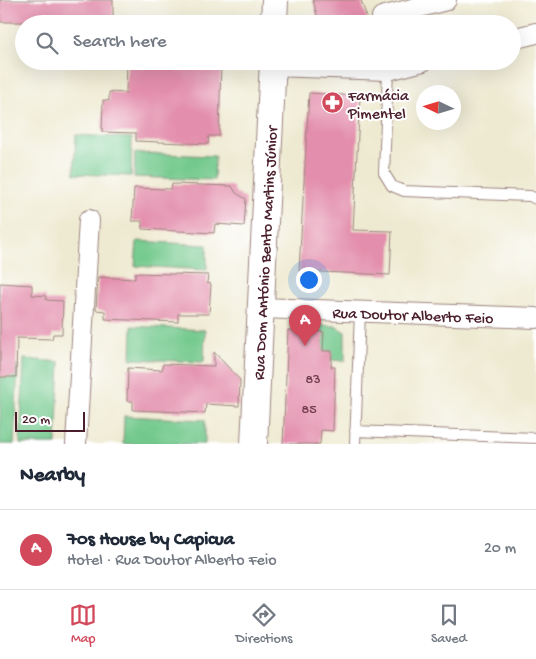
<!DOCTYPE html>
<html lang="en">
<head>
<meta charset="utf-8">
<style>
	:root { --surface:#fff; --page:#f6f6f7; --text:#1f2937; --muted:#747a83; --line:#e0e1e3; --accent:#d1495b }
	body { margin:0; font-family:"Gochi Hand",sans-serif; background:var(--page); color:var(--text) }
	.compass { position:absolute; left:416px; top:85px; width:45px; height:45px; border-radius:50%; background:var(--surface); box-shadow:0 5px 20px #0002; rotate:274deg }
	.scale { position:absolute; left:15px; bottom:12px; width:70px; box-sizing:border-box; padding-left:5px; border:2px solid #4a1f2b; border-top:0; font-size:14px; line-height:18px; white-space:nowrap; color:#4a1f2b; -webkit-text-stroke:4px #fff; paint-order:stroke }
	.you { position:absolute; left:308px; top:279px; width:18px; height:18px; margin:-12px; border:4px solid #fff; border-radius:50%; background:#1a73e8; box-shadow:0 0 0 8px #1a73e833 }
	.badge { display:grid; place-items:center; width:32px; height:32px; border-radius:50%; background:var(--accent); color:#fff; font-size:16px; font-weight:700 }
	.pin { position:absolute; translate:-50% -41px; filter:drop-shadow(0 1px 2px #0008) }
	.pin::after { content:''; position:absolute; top:26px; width:18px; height:15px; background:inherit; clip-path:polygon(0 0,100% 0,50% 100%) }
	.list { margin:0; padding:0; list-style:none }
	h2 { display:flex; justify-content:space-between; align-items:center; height:65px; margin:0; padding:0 20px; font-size:21px }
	h2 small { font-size:16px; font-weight:400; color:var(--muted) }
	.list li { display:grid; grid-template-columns:32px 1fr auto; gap:15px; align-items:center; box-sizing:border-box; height:80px; padding:0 20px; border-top:1px solid var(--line) }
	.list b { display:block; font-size:19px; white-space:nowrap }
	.list p { margin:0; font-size:16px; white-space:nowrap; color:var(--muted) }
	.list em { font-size:16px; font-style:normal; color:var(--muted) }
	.icon { flex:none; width:28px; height:28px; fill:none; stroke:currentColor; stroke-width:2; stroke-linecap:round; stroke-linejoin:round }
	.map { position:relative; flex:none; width:536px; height:444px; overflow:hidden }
	.search { position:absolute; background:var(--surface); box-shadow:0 5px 20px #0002; left:15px; right:15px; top:15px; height:55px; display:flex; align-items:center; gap:12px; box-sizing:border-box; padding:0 18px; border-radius:28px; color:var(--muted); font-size:19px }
	.sheet { height:145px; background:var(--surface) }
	nav { display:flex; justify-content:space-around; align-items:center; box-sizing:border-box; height:70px; border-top:1px solid var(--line); background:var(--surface); font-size:14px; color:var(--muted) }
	nav a { display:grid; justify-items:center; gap:2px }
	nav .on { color:var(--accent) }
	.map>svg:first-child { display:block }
	.green { fill:#73c98d; stroke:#5e745c }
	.building { fill:#e38eac }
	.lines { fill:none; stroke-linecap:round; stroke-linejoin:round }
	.service-casing { stroke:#9c847e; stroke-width:12 }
	.minor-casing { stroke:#9c847e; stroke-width:22 }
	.tertiary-casing { stroke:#9c847e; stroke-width:28 }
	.service { stroke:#fff; stroke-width:10 }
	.minor { stroke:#fff; stroke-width:20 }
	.tertiary { stroke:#fff; stroke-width:26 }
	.labels { text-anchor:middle; stroke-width:4; stroke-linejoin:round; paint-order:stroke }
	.number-label { font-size:14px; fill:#703b4b }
	.poi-label { font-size:16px; fill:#4a1f2b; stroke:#fff; text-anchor:start }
	.street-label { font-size:16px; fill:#4a1f2b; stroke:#fff }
</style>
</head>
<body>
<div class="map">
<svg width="536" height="444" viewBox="0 0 536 444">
	<rect width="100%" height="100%" fill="#fff"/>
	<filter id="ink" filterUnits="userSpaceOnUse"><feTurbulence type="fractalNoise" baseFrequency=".02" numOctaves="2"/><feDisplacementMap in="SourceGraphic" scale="10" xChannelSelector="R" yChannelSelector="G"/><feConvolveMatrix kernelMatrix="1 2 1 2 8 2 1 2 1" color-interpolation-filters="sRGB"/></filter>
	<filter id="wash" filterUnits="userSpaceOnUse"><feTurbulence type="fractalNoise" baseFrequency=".0096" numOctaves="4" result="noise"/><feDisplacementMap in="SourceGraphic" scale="20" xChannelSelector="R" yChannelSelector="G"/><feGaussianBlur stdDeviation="1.12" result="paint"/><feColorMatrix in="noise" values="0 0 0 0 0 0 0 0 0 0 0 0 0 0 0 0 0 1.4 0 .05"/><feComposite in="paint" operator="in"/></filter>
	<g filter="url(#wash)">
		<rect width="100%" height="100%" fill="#eeead1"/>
		<path class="green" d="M76,135L132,138L131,176L74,174Z
			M135,153L215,156L214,180L134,177Z
			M137,241L207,245V270L135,266Z
			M310,325L335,326L345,332V361L331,360L332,351H323L324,332L292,331L299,326Z
			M132,326L205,330L204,362L131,359Z
			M24,359L60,362L56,444H20Z
			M0,364L18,365L14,444H0Z
			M124,416L205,420V444H123Z"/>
		<g id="blocks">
			<path class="building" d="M0,0H113V22H0Z
				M313,0H361L369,24H319Z
				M127,61H221L219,136H209L208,144L136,141V133L102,132L103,100L109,101V92L126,93Z
				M309,93L360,96L353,230L392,231L390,275L299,271Z
				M172,184L232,186L236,193L246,199L244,226L215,224L214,233L142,229V221H132L134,188L171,189Z
				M135,273L208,275L207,283L211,284L209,314H178V322L105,319V311L96,310L98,277L135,279Z
				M0,283L32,285V295L46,296V300L63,301L62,334H53L52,339L17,338L16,377H0Z
				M288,330L324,332L323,351H332L331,367H335L333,431L321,430L320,444H283Z
				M214,352L240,380L239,406L206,404L205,413L184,412L133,410V401H127L128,368L162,370L163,364L214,366Z"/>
		</g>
	</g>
	<g filter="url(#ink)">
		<use href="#blocks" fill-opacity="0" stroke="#9c847e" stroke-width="1"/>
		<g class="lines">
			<defs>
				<path id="service" d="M388,70L384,173L392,186L404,191L530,196L536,199
					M355,431L536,438
					M355,444L360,312"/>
				<path id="minor" d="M383,24L382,17L446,0
					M512,39L536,33
					M273,66L388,70L423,61
					M261,308L536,318
					M76,444L89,220"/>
				<path id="tertiary" d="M274,24L275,0
					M254,444L273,61"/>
			</defs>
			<use href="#service" class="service-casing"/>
			<use href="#minor" class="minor-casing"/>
			<use href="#tertiary" class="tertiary-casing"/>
			<use href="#service" class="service"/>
			<use href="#minor" class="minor"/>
			<use href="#tertiary" class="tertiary"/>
		</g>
	</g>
	<defs>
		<symbol id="pharmacy-disc" viewBox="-11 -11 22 22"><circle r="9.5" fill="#d1495b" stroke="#fff"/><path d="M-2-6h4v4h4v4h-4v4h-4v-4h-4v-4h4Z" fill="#fff"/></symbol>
	</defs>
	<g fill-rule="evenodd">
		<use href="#pharmacy-disc" x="320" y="90" width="25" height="25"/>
	</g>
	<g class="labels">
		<g class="number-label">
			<text x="313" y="383">83</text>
			<text x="309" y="413">85</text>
		</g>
		<g class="poi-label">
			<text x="348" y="100">Farmácia<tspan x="348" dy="18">Pimentel</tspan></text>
		</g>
		<g class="street-label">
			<text transform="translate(264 253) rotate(-87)" y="6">Rua Dom António Bento Martins Júnior</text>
			<text transform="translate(413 314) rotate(2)" y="6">Rua Doutor Alberto Feio</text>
		</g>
	</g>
</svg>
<svg class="compass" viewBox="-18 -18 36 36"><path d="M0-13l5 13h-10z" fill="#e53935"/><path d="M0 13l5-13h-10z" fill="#747a83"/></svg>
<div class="scale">20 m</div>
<div class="you"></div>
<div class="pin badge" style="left:305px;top:346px">A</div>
<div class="search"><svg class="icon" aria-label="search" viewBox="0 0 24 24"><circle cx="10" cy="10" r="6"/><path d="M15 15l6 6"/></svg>Search here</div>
</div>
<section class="sheet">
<h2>Nearby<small></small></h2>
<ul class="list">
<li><span class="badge">A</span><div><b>70s House by Capicua</b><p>Hotel · Rua Doutor Alberto Feio</p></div><em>20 m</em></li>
</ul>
</section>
<nav>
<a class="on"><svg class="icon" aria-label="map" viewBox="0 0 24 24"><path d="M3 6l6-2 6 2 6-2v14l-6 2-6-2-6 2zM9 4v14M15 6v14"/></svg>Map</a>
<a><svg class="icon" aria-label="directions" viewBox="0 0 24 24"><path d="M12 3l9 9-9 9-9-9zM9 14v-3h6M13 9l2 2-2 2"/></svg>Directions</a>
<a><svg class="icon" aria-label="saved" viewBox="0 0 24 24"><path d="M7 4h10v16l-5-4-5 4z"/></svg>Saved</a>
</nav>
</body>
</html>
